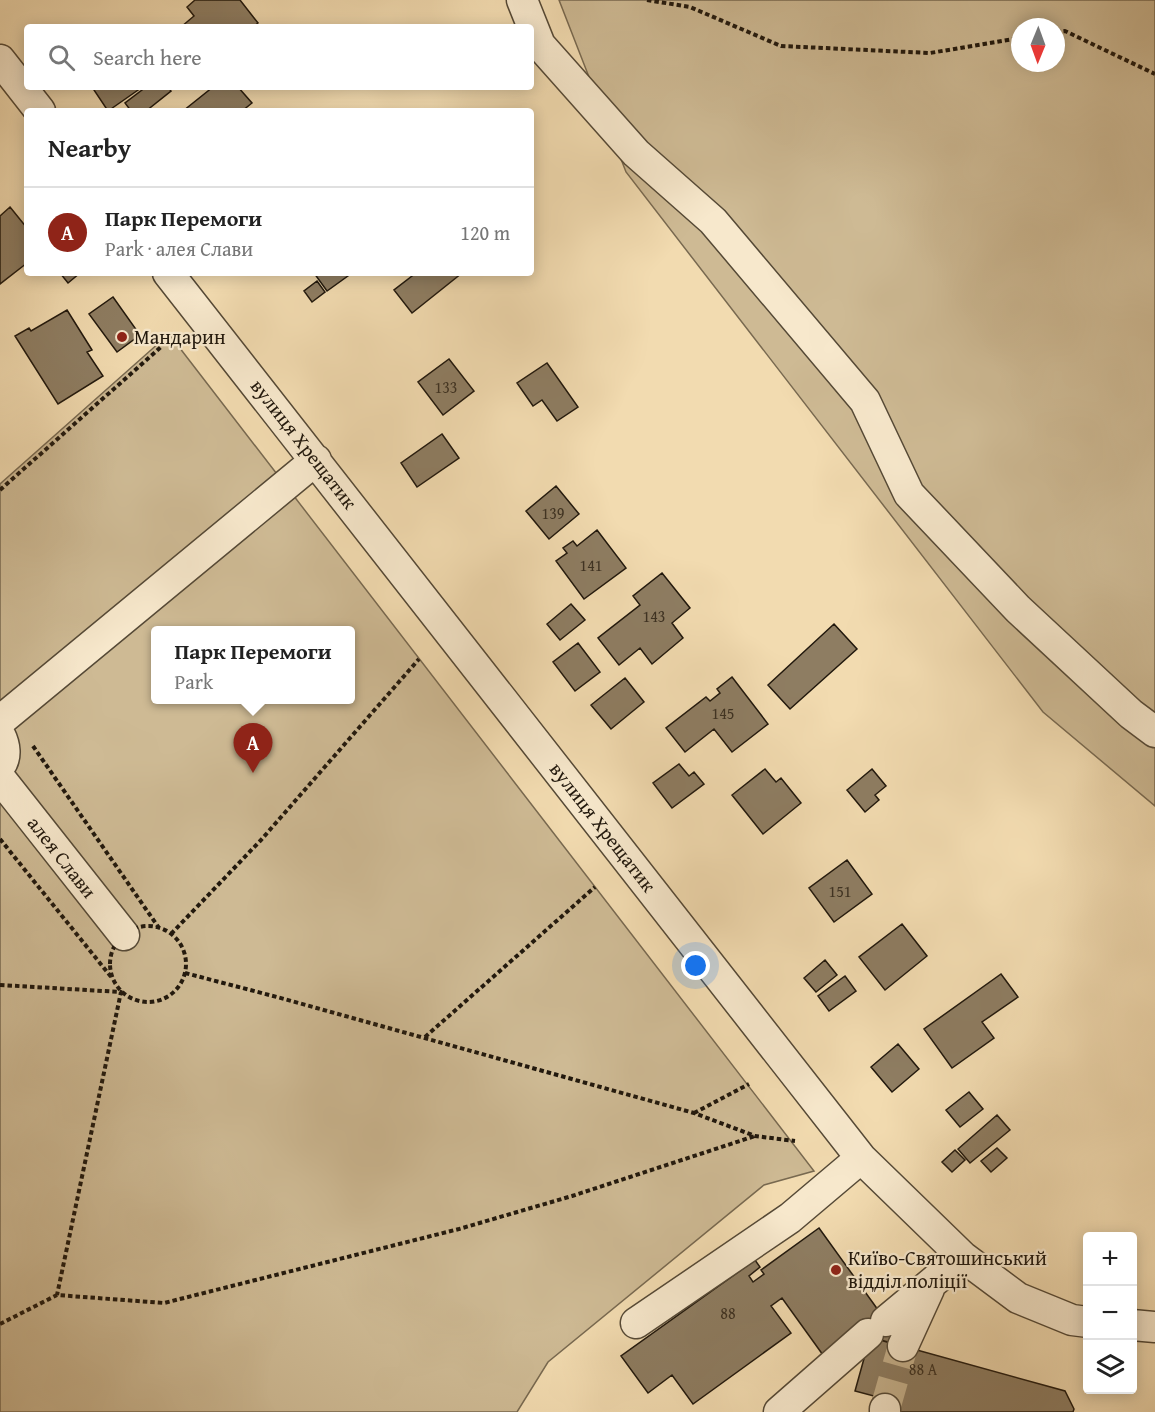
<!DOCTYPE html>
<html lang="en">
<head>
<meta charset="utf-8">
<style>
	:root { --surface:#fff; --page:#f6f6f6; --text:#222; --muted:#767676; --line:#e0e0e0; --accent:#8f2418 }
	body { margin:0; font-family:"Gentium Book Plus",serif; background:var(--page); color:var(--text) }
	.controls { position:absolute; right:18px; bottom:18px; display:grid; overflow:hidden; border-radius:6px; box-shadow:0 3px 15px #0003 }
	.controls button { width:54px; height:54px; display:grid; place-items:center; padding:0; border:0; border-bottom:2px solid var(--line); background:var(--surface); color:var(--text); font:30px sans-serif }
	.compass { position:absolute; left:1011px; top:18px; width:54px; height:54px; border-radius:50%; background:var(--surface); box-shadow:0 3px 15px #0003; rotate:181deg }
	.you { position:absolute; left:696px; top:966px; width:21px; height:21px; margin:-15px; border:4px solid #fff; border-radius:50%; background:#1a73e8; box-shadow:0 0 0 9px #1a73e833 }
	.badge { display:grid; place-items:center; width:39px; height:39px; border-radius:50%; background:var(--accent); color:#fff; font-size:20px; font-weight:700 }
	.pin { position:absolute; translate:-50% -50px; filter:drop-shadow(0 2px 3px #0008) }
	.pin::after { content:''; position:absolute; top:32px; width:21px; height:18px; background:inherit; clip-path:polygon(0 0,100% 0,50% 100%) }
	.popup { position:absolute; left:151px; top:626px; width:204px; height:78px; box-sizing:border-box; display:grid; place-content:center; border-radius:6px; background:var(--surface); filter:drop-shadow(0 2px 4px #0005); font-size:20px; white-space:nowrap; color:var(--muted) }
	.popup b { font-size:22px; color:var(--text) }
	.popup::after { content:''; position:absolute; left:50%; top:100%; margin-left:-12px; border:12px solid transparent; border-top-color:var(--surface) }
	.list { margin:0; padding:0; list-style:none }
	h2 { display:flex; justify-content:space-between; align-items:center; height:78px; margin:0; padding:0 24px; font-size:26px }
	h2 small { font-size:20px; font-weight:400; color:var(--muted) }
	.list li { display:grid; grid-template-columns:39px 1fr auto; gap:18px; align-items:center; box-sizing:border-box; height:90px; padding:0 24px; border-top:2px solid var(--line) }
	.list b { display:block; font-size:22px; white-space:nowrap }
	.list p { margin:0; font-size:20px; white-space:nowrap; color:var(--muted) }
	.list em { font-size:20px; font-style:normal; color:var(--muted) }
	.icon { flex:none; width:33px; height:33px; fill:none; stroke:currentColor; stroke-width:2; stroke-linecap:round; stroke-linejoin:round }
	.map { position:relative; flex:none; width:1155px; height:1412px; overflow:hidden }
	.search { position:absolute; background:var(--surface); box-shadow:0 3px 15px #0003; left:24px; top:24px; width:510px; height:66px; display:flex; align-items:center; gap:15px; box-sizing:border-box; padding:0 21px; border-radius:6px; color:var(--muted); font-size:22px }
	.panel { position:absolute; background:var(--surface); box-shadow:0 3px 15px #0003; left:24px; top:108px; width:510px; height:168px; border-radius:6px }
	.map>svg:first-child { display:block }
	.green { fill:#ceba94; stroke:#786950; stroke-width:1.5; fill-rule:evenodd }
	.building { fill:#8e7d62; stroke:#21180d; stroke-width:1.5 }
	.lines { fill:none; stroke-linecap:round; stroke-linejoin:round }
	.minor-tunnel { stroke:#c8b48f; stroke-width:30; stroke-dasharray:30 15; stroke-linecap:butt }
	.minor-casing { stroke:#554936; stroke-width:33 }
	.path { stroke:#21180d; stroke-width:4; stroke-dasharray:4.5 3; stroke-linecap:butt }
	.minor { stroke:#f7e8cc; stroke-width:30 }
	.poi-dot { fill:#8f2418; stroke:#f7e8cc; stroke-width:2 }
	.labels { text-anchor:middle; stroke-width:4.5; stroke-linejoin:round; paint-order:stroke }
	.number-label { font-size:16px; fill:#3c3122 }
	.poi-label { font-size:20px; fill:#21180d; stroke:#f7e8cc; text-anchor:start }
	.street-label { font-size:20px; fill:#21180d; stroke:#f7e8cc }
</style>
</head>
<body>
<div class="map">
<svg width="1155" height="1412" viewBox="0 0 1155 1412">
	<rect width="100%" height="100%" fill="#f2dbb0"/>
	<filter id="stains"><feTurbulence type="fractalNoise" baseFrequency=".00333" numOctaves="4"/><feColorMatrix values="0 0 0 0 .2 0 0 0 0 .09 0 0 0 0 .02 0 0 0 .5 -.17"/></filter>
	<radialGradient id="worn" r=".72"><stop offset=".6" stop-color="#630" stop-opacity="0"/><stop offset="1" stop-color="#630" stop-opacity=".3"/></radialGradient>
	<path class="green" d="M559,0H1155V806L1043,712L626,172ZM1020,27H1056V63H1020Z
		M169,334L814,1171L764,1185L548,1362L517,1412H0V484ZM156,630H350V700H156Z"/>
	<path class="building" d="M195,0H240L258,23L253,27H181L194,16L187,7Z
		M92,87H140L141,88L108,111Z
		M146,87H168L171,91L146,111H131L125,103Z
		M213,87H238L252,103L242,111H183Z
		M10,207L27,228V263L0,284V216Z
		M60,273H80L68,283Z
		M314,273H352L327,291Z
		M416,273H462L412,313L394,290Z
		M317,281L325,292L312,302L304,291Z
		M113,297L140,335L117,352L89,314Z
		M67,310L92,350L87,352L103,376L58,404L15,336L29,328L31,331Z
		M449,359L474,391L443,415L418,382Z
		M547,363L578,407L557,421L542,400L533,406L517,383Z
		M442,434L459,458L417,487L401,463Z
		M556,486L579,514L549,539L526,511Z
		M597,530L626,568L584,599L556,561L567,553L563,548L573,541L577,546Z
		M662,573L690,608L672,623L683,638L652,664L640,648L619,665L598,638L640,605L633,596Z
		M571,604L585,620L560,640L547,624Z
		M834,624L857,649L790,709L768,685Z
		M578,643L600,672L575,691L553,662Z
		M732,677L768,724L732,752L714,729L685,752L666,728L706,697L710,701L720,693L717,689Z
		M625,678L644,702L611,729L591,705Z
		M679,764L689,776L694,772L704,784L672,808L653,783Z
		M765,769L776,782L781,778L801,803L763,834L732,795Z
		M872,769L886,786L875,795L879,800L865,812L847,790Z
		M847,860L872,894L834,922L809,888Z
		M902,924L927,956L885,990L859,957Z
		M825,960L837,975L816,992L804,978Z
		M1001,974L1018,997L982,1022L994,1038L952,1068L924,1029Z
		M845,976L856,991L829,1011L818,996Z
		M898,1044L919,1069L892,1092L871,1067Z
		M969,1092L983,1109L960,1127L946,1110Z
		M997,1115L1010,1130L970,1163L958,1149Z
		M997,1148L1007,1158L991,1172L981,1161Z
		M955,1150L965,1160L952,1172L942,1162Z
		M819,1228L886,1321L897,1345L870,1337L823,1355L782,1298L771,1306L791,1333L693,1404L672,1375L648,1393L621,1356L755,1260L760,1267L749,1276L753,1282L764,1274L761,1270Z
		M870,1337L1065,1391L1074,1409L1073,1412H895L871,1405L874,1396L855,1391Z"/>
	<g class="lines">
		<path class="minor-tunnel" d="M885,1409L903,1346"/>
		<defs>
			<path id="minor" d="M522,0L540,45L636,153L713,221L865,401L909,494L1018,609L1131,714L1155,732
				M0,60L40,111
				M168,273L861,1158L963,1257L1018,1298L1072,1320L1088,1322
				M0,721L316,460
				M0,735C5,745 7,757 0,766
				M0,778L124,935
				M886,1321L963,1257
				M636,1323L790,1218L861,1158
				M1132,1325L1155,1327
				M903,1346L929,1289
				M779,1412L868,1334
				M885,1412V1409"/>
		</defs>
		<use href="#minor" class="minor-casing"/>
		<path class="path" d="M647,0L690,7L781,46L930,53L1020,38
			M1056,32L1065,31L1155,74
			M0,490L161,347
			M33,746L159,928
			M0,839L112,978
			M110 964a38 38 0 1 1 76 0a38 38 0 1 1-76 0Z
			M171,934L261,840L419,659
			M185,973L277,997L694,1113L755,1136L795,1141
			M0,985L121,992L57,1295
			M425,1037L595,887
			M694,1113L749,1084
			M0,1324L57,1295L164,1303L459,1229L572,1196L755,1136"/>
		<use href="#minor" class="minor"/>
	</g>
	<g class="poi-dot">
		<circle cx="122" cy="337" r="6"/>
		<circle cx="836" cy="1270" r="6"/>
	</g>
	<g class="labels">
		<g class="number-label">
			<text x="446" y="393">133</text>
			<text x="553" y="519">139</text>
			<text x="591" y="571">141</text>
			<text x="654" y="622">143</text>
			<text x="723" y="719">145</text>
			<text x="840" y="897">151</text>
			<text x="728" y="1319">88</text>
			<text x="923" y="1375">88 А</text>
		</g>
		<g class="poi-label">
			<text x="134" y="344">Мандарин</text>
			<text x="848" y="1265">Київо-Святошинський<tspan x="848" dy="23">відділ поліції</tspan></text>
		</g>
		<g class="street-label">
			<text transform="translate(304 444) rotate(52)" y="7">вулиця Хрещатик</text>
			<text transform="translate(603 827) rotate(52)" y="7">вулиця Хрещатик</text>
			<text transform="translate(62 857) rotate(52)" y="7">алея Слави</text>
		</g>
	</g>
	<rect width="100%" height="100%" filter="url(#stains)"/>
	<rect width="100%" height="100%" fill="url(#worn)"/>
</svg>
<div class="controls">
<button>+</button>
<button>−</button>
<button><svg class="icon" aria-label="layers" viewBox="0 0 24 24"><path d="M12 4l9 5-9 5-9-5zM3 14l9 5 9-5"/></svg></button>
</div>
<svg class="compass" viewBox="-18 -18 36 36"><path d="M0-13l5 13h-10z" fill="#e53935"/><path d="M0 13l5-13h-10z" fill="#767676"/></svg>
<div class="you"></div>
<div class="pin badge" style="left:253px;top:773px">A</div>
<div class="popup"><b>Парк Перемоги</b>Park</div>
<div class="search"><svg class="icon" aria-label="search" viewBox="0 0 24 24"><circle cx="10" cy="10" r="6"/><path d="M15 15l6 6"/></svg>Search here</div>
<section class="panel">
<h2>Nearby<small></small></h2>
<ul class="list">
<li><span class="badge">A</span><div><b>Парк Перемоги</b><p>Park · алея Слави</p></div><em>120 m</em></li>
</ul>
</section>
</div>
</body>
</html>
